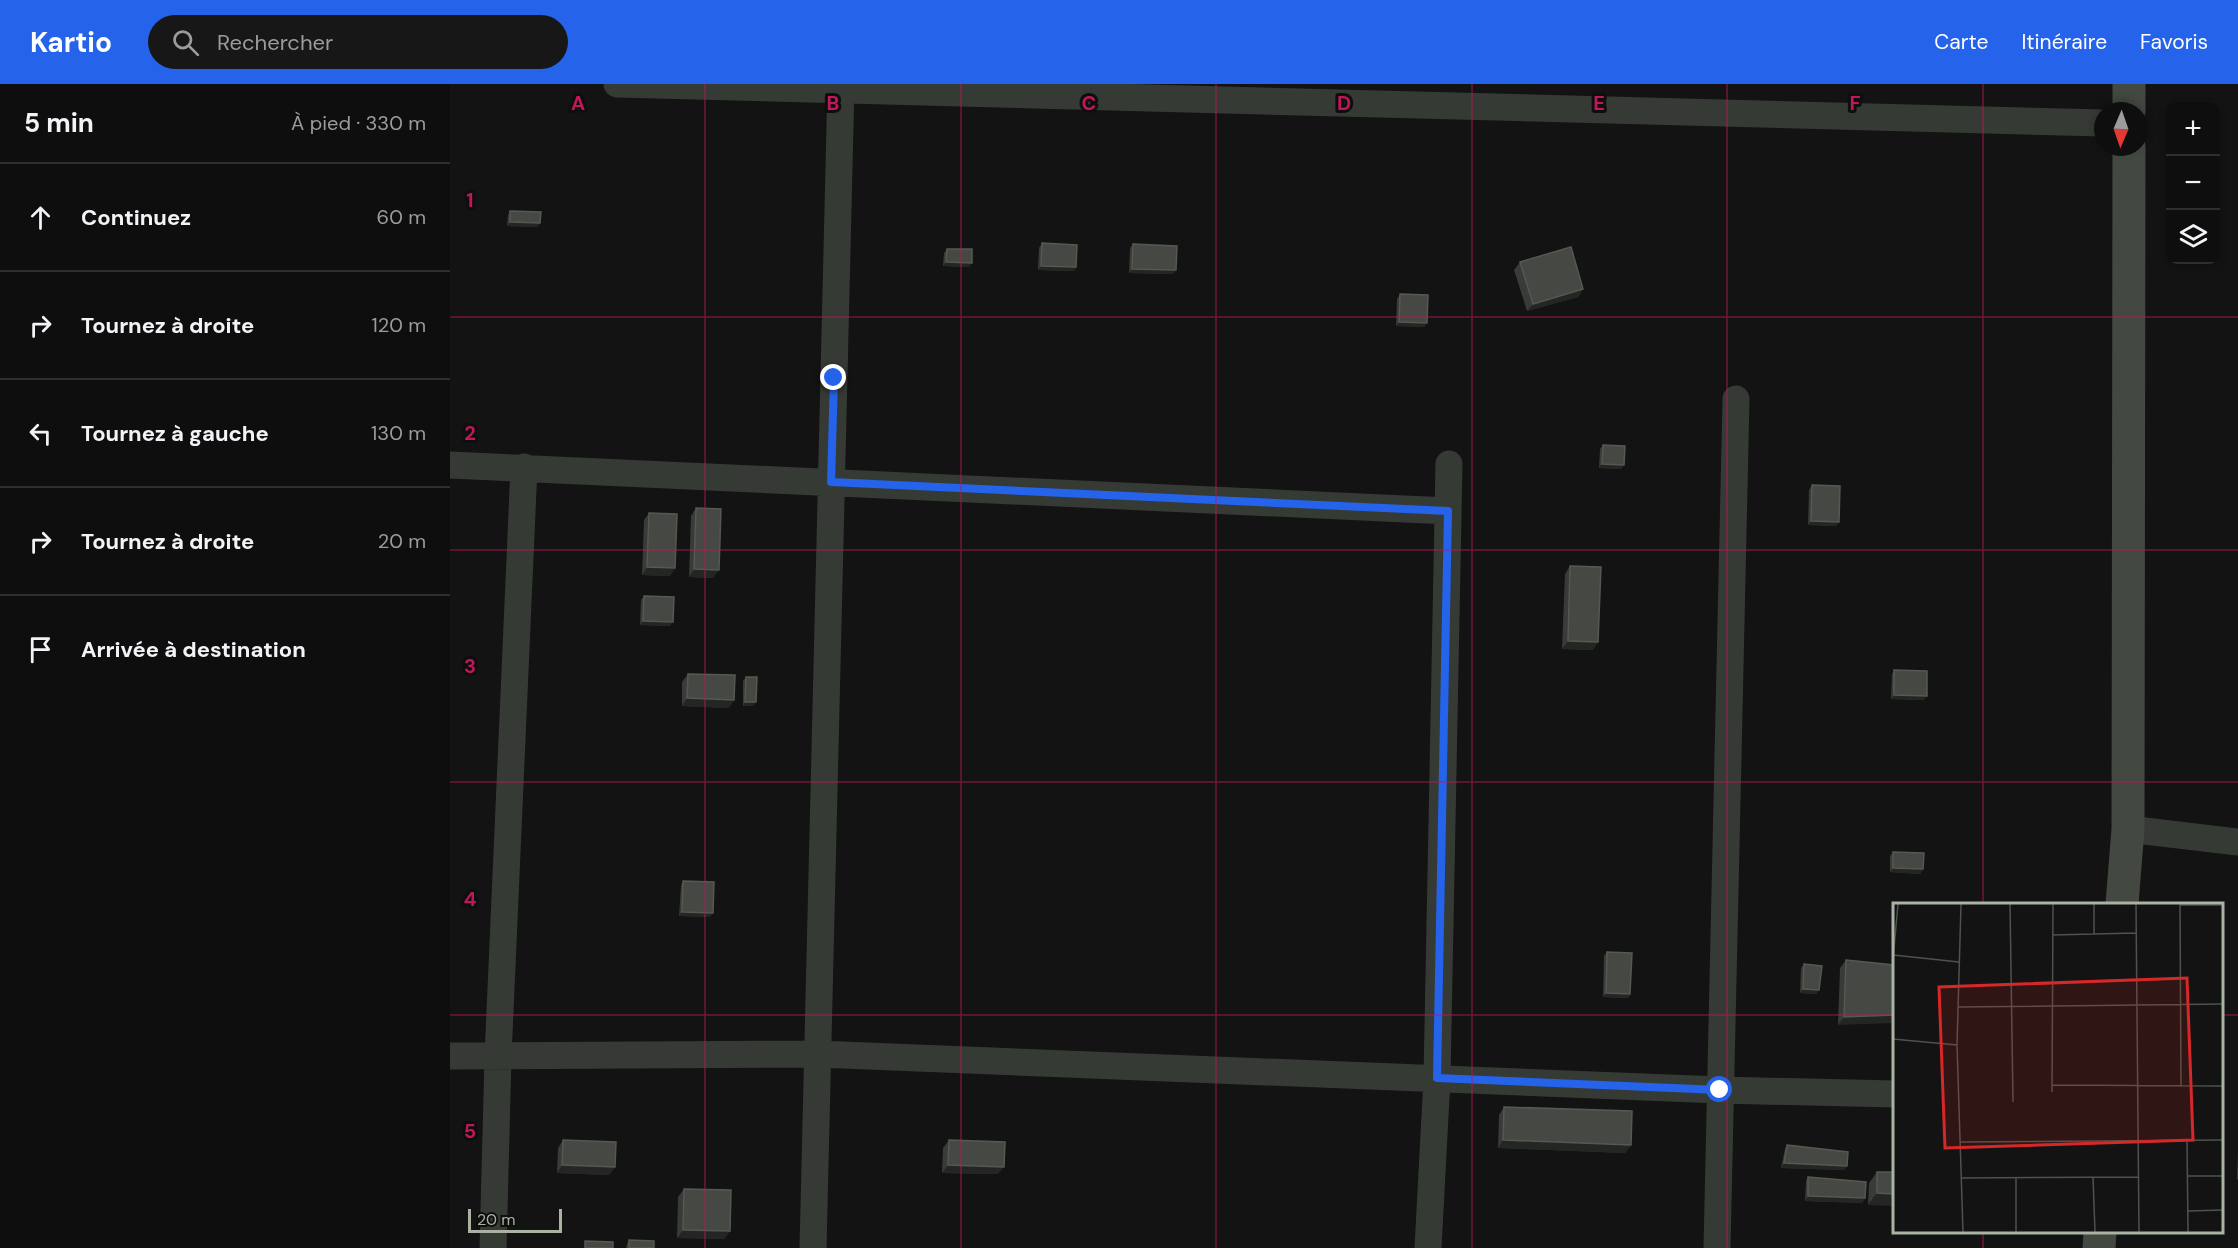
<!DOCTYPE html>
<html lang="fr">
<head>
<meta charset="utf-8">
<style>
	:root { --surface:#0e0e0e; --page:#171717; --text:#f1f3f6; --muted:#9b9c9e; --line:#2e2e2e; --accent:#2563eb }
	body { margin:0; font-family:"DM Sans",sans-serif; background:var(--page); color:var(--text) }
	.controls { position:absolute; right:18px; top:18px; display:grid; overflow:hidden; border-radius:12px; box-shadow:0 3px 9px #0003 }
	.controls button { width:54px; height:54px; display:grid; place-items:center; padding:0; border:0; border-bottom:2px solid var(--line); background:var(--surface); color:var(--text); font:30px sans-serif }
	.compass { position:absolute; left:1644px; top:18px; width:54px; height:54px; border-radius:50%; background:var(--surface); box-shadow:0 3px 9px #0003; rotate:182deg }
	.scale { position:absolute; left:18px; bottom:15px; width:94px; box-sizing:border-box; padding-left:6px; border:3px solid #a9b3a4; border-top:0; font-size:16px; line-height:21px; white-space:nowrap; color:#a9b3a4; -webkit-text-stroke:4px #0d0e0d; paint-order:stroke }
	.stop { position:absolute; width:18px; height:18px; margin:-14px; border:4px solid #2563eb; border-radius:50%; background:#fff }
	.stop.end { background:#2563eb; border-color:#fff; box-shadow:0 2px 6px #0008 }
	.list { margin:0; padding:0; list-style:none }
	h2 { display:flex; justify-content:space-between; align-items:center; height:78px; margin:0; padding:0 24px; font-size:26px }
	h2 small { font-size:20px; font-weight:400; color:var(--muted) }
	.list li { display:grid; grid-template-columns:39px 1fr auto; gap:18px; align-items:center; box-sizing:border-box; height:108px; padding:0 24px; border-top:2px solid var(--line) }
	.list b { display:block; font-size:22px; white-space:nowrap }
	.list em { font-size:20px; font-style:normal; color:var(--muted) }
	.icon { flex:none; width:33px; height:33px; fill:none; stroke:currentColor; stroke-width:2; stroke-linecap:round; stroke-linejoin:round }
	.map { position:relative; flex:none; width:1788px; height:1164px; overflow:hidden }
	header { display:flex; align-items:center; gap:36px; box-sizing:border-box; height:84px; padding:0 30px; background:var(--accent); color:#fff }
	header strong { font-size:28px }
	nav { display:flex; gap:33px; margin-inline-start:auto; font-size:21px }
	.search { width:420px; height:54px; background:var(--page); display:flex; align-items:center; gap:15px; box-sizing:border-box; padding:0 21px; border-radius:33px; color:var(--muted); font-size:22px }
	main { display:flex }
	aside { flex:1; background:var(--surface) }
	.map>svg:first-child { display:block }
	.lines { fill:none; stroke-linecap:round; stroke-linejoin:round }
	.street { stroke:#363a35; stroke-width:27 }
	.secondary { stroke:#434841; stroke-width:33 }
	.wall { fill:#383b37 }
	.shaded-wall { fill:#242623 }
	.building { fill:#454843; stroke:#545952; stroke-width:1.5 }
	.route { stroke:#2563eb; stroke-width:8 }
	.grid { fill:none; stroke:#c2185b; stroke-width:1.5; stroke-opacity:0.55 }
	.inset-road { fill:none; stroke:#4e534c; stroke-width:1.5 }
	.view { fill:#d62828; fill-opacity:0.15; stroke:#d62828; stroke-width:3 }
	.inset-edge { fill:none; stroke:#a9b3a4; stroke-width:3 }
	.grid-label { font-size:20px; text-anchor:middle; font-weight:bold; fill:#c2185b; stroke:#0d0e0d; stroke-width:6; stroke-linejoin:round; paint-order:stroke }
</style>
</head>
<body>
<header>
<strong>Kartio</strong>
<div class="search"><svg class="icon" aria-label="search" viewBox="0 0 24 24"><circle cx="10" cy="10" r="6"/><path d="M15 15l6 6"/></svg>Rechercher</div>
<nav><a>Carte</a><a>Itinéraire</a><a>Favoris</a></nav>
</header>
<main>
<aside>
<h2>5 min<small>À pied · 330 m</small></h2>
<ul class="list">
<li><svg class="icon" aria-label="ahead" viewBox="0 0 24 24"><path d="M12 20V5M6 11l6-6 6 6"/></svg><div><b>Continuez</b></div><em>60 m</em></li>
<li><svg class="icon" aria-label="right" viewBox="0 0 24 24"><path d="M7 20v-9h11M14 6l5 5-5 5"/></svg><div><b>Tournez à droite</b></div><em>120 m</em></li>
<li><svg class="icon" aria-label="left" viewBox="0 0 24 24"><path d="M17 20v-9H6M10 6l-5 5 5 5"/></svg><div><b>Tournez à gauche</b></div><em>130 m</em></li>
<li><svg class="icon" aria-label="right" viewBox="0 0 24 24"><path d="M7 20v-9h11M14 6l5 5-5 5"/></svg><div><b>Tournez à droite</b></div><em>20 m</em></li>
<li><svg class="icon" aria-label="arrive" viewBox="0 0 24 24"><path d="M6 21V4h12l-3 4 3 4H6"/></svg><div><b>Arrivée à destination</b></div></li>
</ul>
</aside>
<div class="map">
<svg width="1788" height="1164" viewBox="0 0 1788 1164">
	<rect width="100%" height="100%" fill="#121312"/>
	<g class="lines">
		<path class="street" d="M167,0L1653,39
			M0,381L998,427
			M1678,745L1788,758
			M0,972L367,970L1270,1006L1444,1010
			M43,1164L48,973L74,383
			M363,1164L391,0
			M978,1164L987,994L999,380
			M1267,1164L1286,315"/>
		<path class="secondary" d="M1679,27V0
			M1672,820L1678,745L1679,63
			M1649,1164L1650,1148"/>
	</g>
	<path class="wall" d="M60,127L88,143L57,142L58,131Z
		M592,159L626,183L624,187L588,186L589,164Z
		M683,160L723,190L679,189L680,164Z
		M497,165L519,183L493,182L494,169Z
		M1070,178L1133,205L1128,213L1077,227L1064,186Z
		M950,210L977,239L974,243L946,242L947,215Z
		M1153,361L1174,381L1171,385L1149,384L1150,365Z
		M1362,401L1389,438L1386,442L1358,441L1359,406Z
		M246,424L263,494L239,493L241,432Z
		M199,429L225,484L220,492L192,491L194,436Z
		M1120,482L1143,566L1112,565L1115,490Z
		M194,512L220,542L190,541L191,516Z
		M1444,586L1474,616L1441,615L1442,590Z
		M238,590L279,624L232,622V598Z
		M296,593L303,622H293V597Z
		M1443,768L1473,785L1470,790L1440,788V772Z
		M233,797L260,833L229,832L231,801Z
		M1157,868L1180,910L1178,914L1153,913L1154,872Z
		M1396,876L1444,881L1388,941L1390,884Z
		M1354,880L1369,906L1366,910L1350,909L1351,884Z
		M1054,1023L1181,1061L1175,1069L1048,1064L1049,1031Z
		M113,1056L165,1083L159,1091L107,1089L108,1064Z
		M499,1056L548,1090L492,1089L493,1064Z
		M1337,1061L1397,1082L1394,1086L1331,1084L1335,1065Z
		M1788,1065V1096L1787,1095Z
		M1427,1088H1444L1418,1121L1419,1099Z
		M1358,1093L1415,1114L1412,1119L1355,1117L1356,1097Z
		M234,1105L280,1147L274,1155L227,1154L228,1113Z
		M179,1156L204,1164H176L177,1160Z"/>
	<path class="shaded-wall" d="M60,138L90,139L88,143L57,142Z
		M496,178L522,179L519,183L493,182Z
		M591,182L626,183L624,187L588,186Z
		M682,185L726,186L723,190L679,189Z
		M1133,205L1128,213L1077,227L1083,220Z
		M949,238L977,239L974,243L946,242Z
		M1152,380L1174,381L1171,385L1149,384Z
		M1361,437L1389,438L1386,442L1358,441Z
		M197,483L225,484L220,492L192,491Z
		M244,485L269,486L263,494L239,493Z
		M193,537L223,538L220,542L190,541Z
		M1118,557L1148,558L1143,566L1112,565Z
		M1444,611L1477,612L1474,616L1441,615Z
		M237,614L284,616L279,624L232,622Z
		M295,618H306L303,622H293Z
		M1443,784L1473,785L1470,790L1440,788Z
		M232,828L263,829L260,833L229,832Z
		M1353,905L1369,906L1366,910L1350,909Z
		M1156,909L1180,910L1178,914L1153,913Z
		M1444,931V939L1388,941L1394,933Z
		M1053,1056L1181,1061L1175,1069L1048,1064Z
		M1334,1079L1397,1082L1394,1086L1331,1084Z
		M112,1081L165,1083L159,1091L107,1089Z
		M498,1081L554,1083L548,1090L492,1089Z
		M1427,1109L1444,1110V1122L1418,1121Z
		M1358,1112L1415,1114L1412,1119L1355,1117Z
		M233,1146L280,1147L274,1155L227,1154Z"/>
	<path class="building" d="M60,127L91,128L90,139L60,138Z
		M592,159L627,161L626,183L591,182Z
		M683,160L727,162L726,186L682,185Z
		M1121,163L1133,205L1083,220L1070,178Z
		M497,165H522V179L496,178Z
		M950,210L978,211L977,239L949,238Z
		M1153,361L1175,362L1174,381L1152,380Z
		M1362,401L1390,402L1389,438L1361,437Z
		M246,424L271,425L269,486L244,485Z
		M199,429L227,430L225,484L197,483Z
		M1120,482L1151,483L1148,558L1118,557Z
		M194,512L224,513L223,538L193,537Z
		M1444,586L1477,587V612L1444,611Z
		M238,590L285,591L284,616L237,614Z
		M296,593H307L306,618H295Z
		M1443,768L1474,769L1473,785L1443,784Z
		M233,797L264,798L263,829L232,828Z
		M1157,868L1182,869L1180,910L1156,909Z
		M1396,876L1444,881V931L1394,933Z
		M1354,880L1372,882L1369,906L1353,905Z
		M1054,1023L1182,1027L1181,1061L1053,1056Z
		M113,1056L166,1058L165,1083L112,1081Z
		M499,1056L555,1058L554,1083L498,1081Z
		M1337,1061L1398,1068L1397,1082L1334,1079Z
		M1427,1088H1444V1110L1427,1109Z
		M1358,1093L1416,1098L1415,1114L1358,1112Z
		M234,1105L281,1106L280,1147L233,1146Z
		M179,1156L204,1157V1164H179Z
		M135,1157L163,1158V1164H135Z"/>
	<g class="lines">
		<path class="route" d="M384,294L381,398L998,427L987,994L1270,1006"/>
	</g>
	<path class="grid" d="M255,0V1164M511,0V1164M766,0V1164M1022,0V1164M1277,0V1164M1533,0V820M0,233H1788M0,466H1788M0,698H1788M0,931H1444M1772,931H1788M1533,1148V1164"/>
	<g transform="translate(1443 819)">
		<rect width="330" height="330" fill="#121312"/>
		<path class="inset-road" d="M68,1L64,142L70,329M117,1L120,199M201,1V31M243,1L246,329M287,1L288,184M287,2H330M159,32L243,30M0,52L66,59M0,56L5,1M65,104L330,101M0,136L64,142M159,182L330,183M159,189L160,1M294,237L295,329M67,239L330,237M295,273H330M200,274L202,329M68,275L246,274M295,308L330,307M123,329V275"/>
		<path class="view" d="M294,75L300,237L52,245L46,84Z"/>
		<rect width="330" height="330" class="inset-edge"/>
	</g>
	<g class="grid-label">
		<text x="128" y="26">A</text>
		<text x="383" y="26">B</text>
		<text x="639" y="26">C</text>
		<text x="894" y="26">D</text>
		<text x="1149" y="26">E</text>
		<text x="1405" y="26">F</text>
		<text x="20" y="123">1</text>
		<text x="20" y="356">2</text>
		<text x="20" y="589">3</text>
		<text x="20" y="822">4</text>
		<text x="20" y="1054">5</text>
	</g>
</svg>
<div class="controls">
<button>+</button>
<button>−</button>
<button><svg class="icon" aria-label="layers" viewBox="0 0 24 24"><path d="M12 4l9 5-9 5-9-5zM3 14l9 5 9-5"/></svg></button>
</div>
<svg class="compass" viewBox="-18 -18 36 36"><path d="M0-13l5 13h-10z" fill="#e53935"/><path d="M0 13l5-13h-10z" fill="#9b9c9e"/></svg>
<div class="scale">20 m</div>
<div class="stop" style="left:1270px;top:1006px"></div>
<div class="stop end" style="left:384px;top:294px"></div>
</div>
</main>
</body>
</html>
